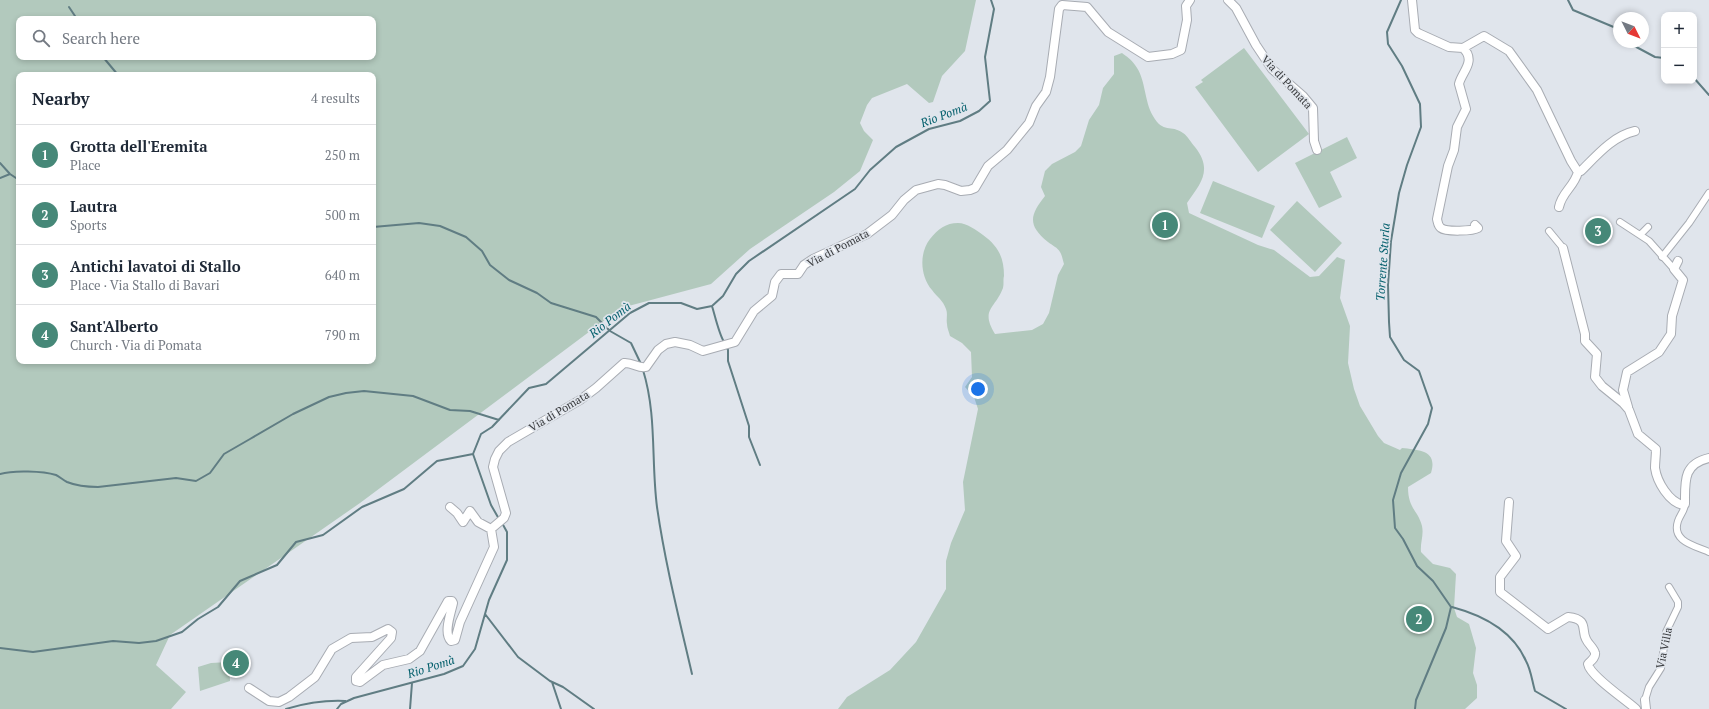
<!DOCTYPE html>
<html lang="en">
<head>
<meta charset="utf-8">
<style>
	:root { --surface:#fff; --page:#f2f2f3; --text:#1f2937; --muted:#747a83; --line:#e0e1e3; --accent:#468878 }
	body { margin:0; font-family:"PT Serif",serif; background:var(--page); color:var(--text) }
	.controls { position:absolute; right:12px; top:12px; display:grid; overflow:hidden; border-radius:8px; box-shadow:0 2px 6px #0003 }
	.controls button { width:36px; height:36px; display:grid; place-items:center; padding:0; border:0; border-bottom:1px solid var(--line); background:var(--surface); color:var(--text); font:20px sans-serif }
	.compass { position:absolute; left:1613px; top:12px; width:36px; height:36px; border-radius:50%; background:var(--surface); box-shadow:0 2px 6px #0003; rotate:132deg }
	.you { position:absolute; left:978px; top:389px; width:14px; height:14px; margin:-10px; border:3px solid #fff; border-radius:50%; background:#1a73e8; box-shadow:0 0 0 6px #1a73e833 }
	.badge { display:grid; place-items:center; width:26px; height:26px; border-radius:50%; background:var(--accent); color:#fff; font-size:13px; font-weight:700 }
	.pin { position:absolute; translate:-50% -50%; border:2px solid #fff; box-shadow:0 1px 4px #0006 }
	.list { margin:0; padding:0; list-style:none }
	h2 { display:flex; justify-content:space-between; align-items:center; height:52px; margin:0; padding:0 16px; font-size:17px }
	h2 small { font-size:13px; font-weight:400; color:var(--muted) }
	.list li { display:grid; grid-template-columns:26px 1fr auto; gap:12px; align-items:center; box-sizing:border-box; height:60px; padding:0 16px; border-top:1px solid var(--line) }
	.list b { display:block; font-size:15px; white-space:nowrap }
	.list p { margin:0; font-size:13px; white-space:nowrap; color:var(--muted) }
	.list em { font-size:13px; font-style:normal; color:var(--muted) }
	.icon { flex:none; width:22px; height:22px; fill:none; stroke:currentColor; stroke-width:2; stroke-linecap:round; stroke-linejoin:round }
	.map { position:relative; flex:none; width:1709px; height:709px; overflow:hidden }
	.search { position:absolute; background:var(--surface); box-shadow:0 2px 6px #0003; left:16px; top:16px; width:360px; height:44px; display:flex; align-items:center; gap:10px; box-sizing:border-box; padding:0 14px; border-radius:8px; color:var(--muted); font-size:15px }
	.panel { position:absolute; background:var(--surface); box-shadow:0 2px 6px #0003; left:16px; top:72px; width:360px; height:292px; border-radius:8px }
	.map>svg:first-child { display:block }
	.green { fill:#b2c9bd; fill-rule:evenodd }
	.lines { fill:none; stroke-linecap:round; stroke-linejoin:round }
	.stream { stroke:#607d83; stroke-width:2 }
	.pedestrian-casing { stroke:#a8acb3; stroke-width:8 }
	.minor-casing { stroke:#a8acb3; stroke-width:10 }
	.pedestrian { stroke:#fff; stroke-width:6 }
	.minor { stroke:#fff; stroke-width:8 }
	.labels { text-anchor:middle; stroke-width:3.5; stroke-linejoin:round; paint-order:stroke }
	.street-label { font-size:11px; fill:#393b3e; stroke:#e0e5ec }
	.water-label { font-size:12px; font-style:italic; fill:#05606d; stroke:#e0e5ec }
</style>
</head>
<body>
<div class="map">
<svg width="1709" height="709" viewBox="0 0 1709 709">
	<rect width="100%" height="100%" fill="#e0e5ec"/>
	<path class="green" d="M0,0H976L965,51L942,76L933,102L929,103L907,84L872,98L867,105L860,123L864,131L873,140L860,171L834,192L750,249L711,284L621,308L360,503L170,635L156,665L186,692L171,709H0ZM19,19H373V57H19ZM19,75H373V361H19Z
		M1244,48L1309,134L1258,172L1195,87L1203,82L1201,80Z
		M1122,53C1126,56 1132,60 1135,65C1146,79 1144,101 1153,116C1163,134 1171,124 1183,133C1188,136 1191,143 1195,147C1213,170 1201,183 1187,203L1189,213L1258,245L1274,250L1310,277L1319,276L1337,257L1345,260L1340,298L1350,326L1348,363L1354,389L1360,406L1378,436L1384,443L1400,450L1402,448C1419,450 1438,450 1431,473L1408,487C1408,509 1418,510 1422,526C1424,535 1420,543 1421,552L1433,564L1450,568L1456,574L1454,608L1457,617L1469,624L1476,648L1473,673L1477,685V698L1465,709H838L847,697L890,670L916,642L946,589V561L951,543L965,510L963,482L978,409L974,397L965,387L972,377L971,352L962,343L950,336C949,332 947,328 947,324C946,319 948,314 946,309C943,300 937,297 932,290C920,276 919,253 930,239C938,229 946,223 958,223C967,223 976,230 983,235C998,246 1004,257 1004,276C1003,279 1004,284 1003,288C995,309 980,309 995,334L1032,330L1043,324L1049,313L1058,275L1064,264C1063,261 1062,255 1060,252C1058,248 1052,245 1048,242C1027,225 1030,215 1045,196L1041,187L1045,171L1052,164L1075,152L1081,146L1089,120L1099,105L1103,88L1114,74V56Z
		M1347,137L1357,158L1330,172L1342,197L1319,208L1295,163Z
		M1213,181L1275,206L1262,238L1200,213Z
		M1297,201L1342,243L1315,272L1270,230Z
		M229,662L230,681L200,691L198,667L211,663Z"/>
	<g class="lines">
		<path class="stream" d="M1401,0L1387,32L1388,44L1402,66L1420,104L1421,127L1407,165L1399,193L1391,241L1388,285L1389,322L1390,337L1404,360L1419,371L1432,408L1428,424L1401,473L1393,500L1395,528L1403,539L1417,566L1433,581L1451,607L1446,628L1416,700L1415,709
			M1568,0L1573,10L1616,28L1619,32
			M69,7L77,19
			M1627,42L1655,57L1664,58
			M103,57L118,75
			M1694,78L1709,95
			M0,163L10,174L19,180
			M0,178L10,174
			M373,227L419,223L440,226L466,237L482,251L490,265L509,280L537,293L551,303L596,317L610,331L631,343L641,364
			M712,306C715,316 719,334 724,342
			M726,346L728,350V361L749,426V437L760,465
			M643,370C657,415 651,461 657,507C665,563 679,618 692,674
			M0,474C13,470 43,471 56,475C60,477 63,480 67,482C77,486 87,487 98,487L176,478L196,481L210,473L224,454L250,439L293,414L329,397L346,393L364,391L413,396L450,410L470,411L499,420
			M499,519L491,505L473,454L481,434L492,427L529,388L546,384L630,313L649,303H681L697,309L712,306L723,296L736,274L749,261L855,189L870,170L896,147L929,129L960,121L979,111L990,101L985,57L994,9L991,0
			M1452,607C1482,615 1513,631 1526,661C1531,670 1532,681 1535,691L1566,709
			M485,614L518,657L550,681L563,687L594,709
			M0,648L33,652L113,641L139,643L156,641L182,632L198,619L218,607L240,581L277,565L296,542L323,535L362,507L404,489L437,461L473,454
			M552,682L561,709
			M286,709C306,703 324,700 345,701
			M337,709L341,704L354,698L444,674L463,666L475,649L489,600L507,560V532L502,523
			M410,709L412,683"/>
		<defs>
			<path id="pedestrian" d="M1620,222L1649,241L1674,269
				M1549,231L1563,248
				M1641,234L1648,227
				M1662,257L1689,223L1709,193
				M1685,504C1685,510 1680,515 1678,521C1671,542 1696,546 1709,552
				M1645,700L1649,687L1661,668L1666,632L1678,607V602L1669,587"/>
			<path id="minor" d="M1228,0L1236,8L1256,45L1272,69L1303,96L1313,108L1314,141L1317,150
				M1412,0L1415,30L1418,33L1449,47L1463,48L1484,36L1509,51L1537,90L1571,161L1578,172C1574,187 1562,192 1559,207
				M1463,48C1477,61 1461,73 1459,84L1466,109L1457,127L1454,150L1448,166L1437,219C1438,223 1438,226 1441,228C1446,232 1473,231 1478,228L1475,225
				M1578,172L1581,171C1597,155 1613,136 1635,131
				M1563,248L1585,334V341L1597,354L1595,377L1602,386L1623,403L1629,410L1638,434L1656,449C1656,456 1655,462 1655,468C1657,482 1669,502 1683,505L1685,504C1685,481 1683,464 1709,458
				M1628,407L1623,390L1627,372L1659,352L1671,334L1672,316L1683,280L1674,269L1678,261
				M1509,502L1506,541L1516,556L1500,577V592L1548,629L1568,617C1589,619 1581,630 1586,639C1588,644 1594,648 1595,653C1596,657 1591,661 1588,664C1590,676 1625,699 1636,709
				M450,507L457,513L463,522L470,511L478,522L491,529
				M491,529L504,518L506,513L493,467L495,459L499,451L508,442L580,400L596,388L624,363C632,362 639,369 646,367L658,350L666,344L675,342L690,345L703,351L735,342L754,311L772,296L775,282L781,274H798L804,265L813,259L867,234L892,215L904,200L916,190L938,184L945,185L961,191L970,190L975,188L988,166L1007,150L1029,123L1036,106L1046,92L1050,77L1059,9L1062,5L1087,7L1108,32L1148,57L1172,54L1181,50L1187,20L1186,6L1190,0
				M249,688L269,701L279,702L289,697L315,677L332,649L351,638L372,637L388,629L392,632L391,638L356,677V681L360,682L383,665L409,659L420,651L448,601H452L453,603C451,613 443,633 451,641L455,640L460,622L494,547L491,529
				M1645,700L1646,709"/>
		</defs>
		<use href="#pedestrian" class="pedestrian-casing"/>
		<use href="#minor" class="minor-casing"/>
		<use href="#pedestrian" class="pedestrian"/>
		<use href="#minor" class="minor"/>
	</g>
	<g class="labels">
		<g class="street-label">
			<text transform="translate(1287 82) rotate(47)" y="4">Via di Pomata</text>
			<text transform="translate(838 248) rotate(-28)" y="4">Via di Pomata</text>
			<text transform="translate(559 411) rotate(-31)" y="4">Via di Pomata</text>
			<text transform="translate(1664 648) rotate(-78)" y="4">Via Villa</text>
		</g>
		<g class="water-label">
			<text transform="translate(944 115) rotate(-21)" y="4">Rio Pomà</text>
			<text transform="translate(1383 262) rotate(-86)" y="4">Torrente Sturla</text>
			<text transform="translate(610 320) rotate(-38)" y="4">Rio Pomà</text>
			<text transform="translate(431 667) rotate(-18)" y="4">Rio Pomà</text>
		</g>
	</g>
</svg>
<div class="controls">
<button>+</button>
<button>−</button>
</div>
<svg class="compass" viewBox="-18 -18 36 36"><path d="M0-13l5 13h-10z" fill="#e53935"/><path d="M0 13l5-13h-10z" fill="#747a83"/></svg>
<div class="you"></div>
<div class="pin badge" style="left:1165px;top:225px">1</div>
<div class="pin badge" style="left:1419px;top:619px">2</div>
<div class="pin badge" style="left:1598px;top:231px">3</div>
<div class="pin badge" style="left:236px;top:663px">4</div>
<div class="search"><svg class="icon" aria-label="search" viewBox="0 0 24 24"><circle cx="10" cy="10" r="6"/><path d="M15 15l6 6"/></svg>Search here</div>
<section class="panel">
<h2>Nearby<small>4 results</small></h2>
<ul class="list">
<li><span class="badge">1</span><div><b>Grotta dell'Eremita</b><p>Place</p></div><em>250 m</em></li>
<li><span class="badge">2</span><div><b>Lautra</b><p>Sports</p></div><em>500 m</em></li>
<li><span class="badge">3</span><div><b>Antichi lavatoi di Stallo</b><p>Place · Via Stallo di Bavari</p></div><em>640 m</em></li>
<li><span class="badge">4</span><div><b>Sant'Alberto</b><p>Church · Via di Pomata</p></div><em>790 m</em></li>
</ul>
</section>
</div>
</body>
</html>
